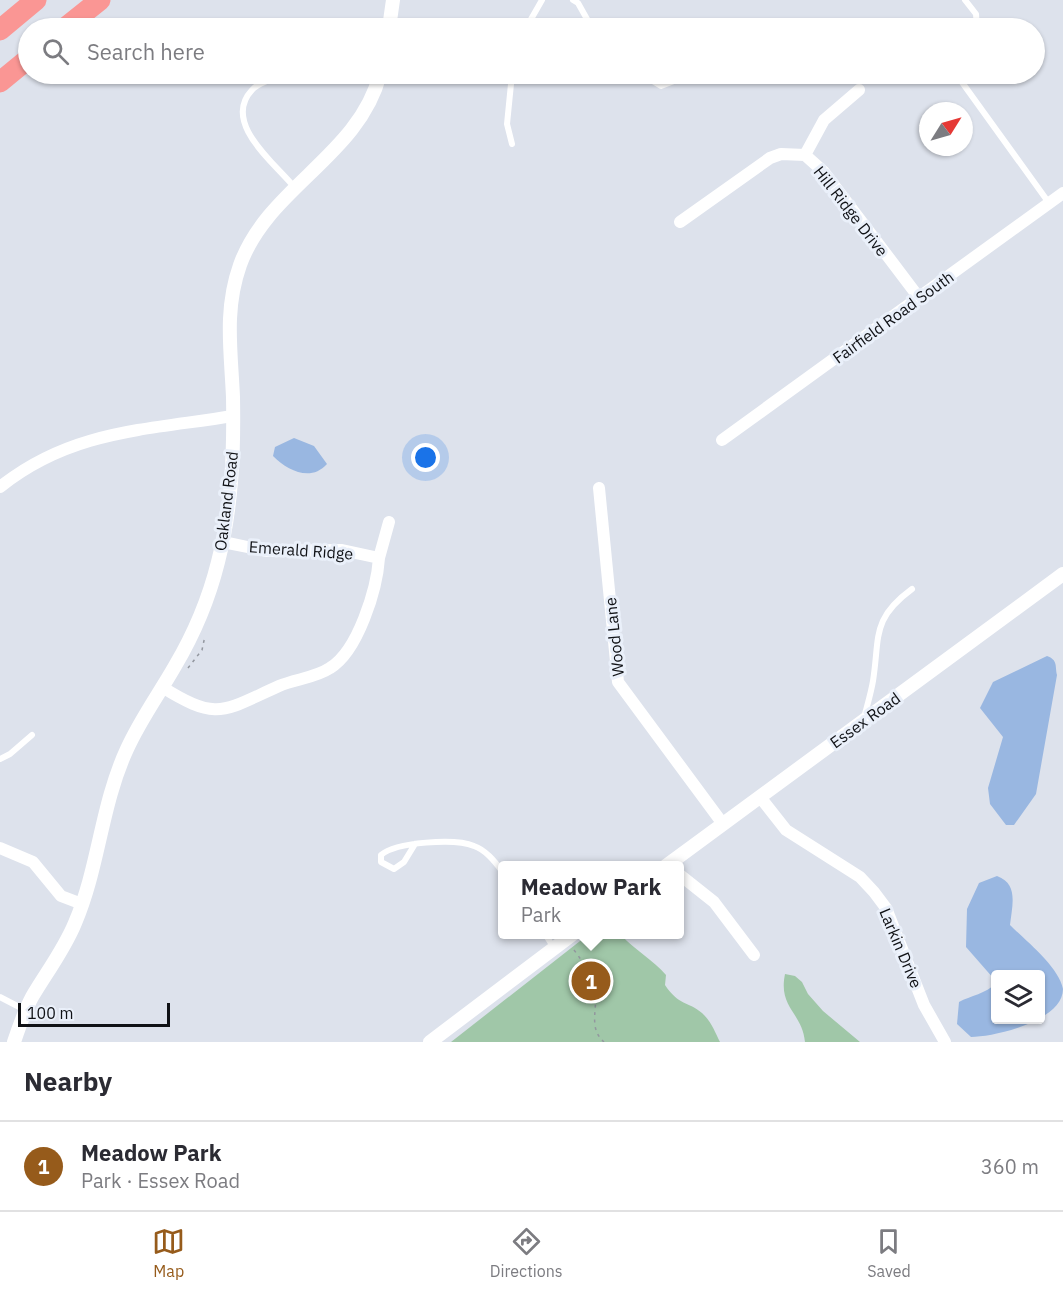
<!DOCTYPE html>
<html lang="en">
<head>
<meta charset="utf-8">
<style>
	:root { --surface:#fff; --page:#f2f2f3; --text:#2b2b33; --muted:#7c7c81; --line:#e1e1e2; --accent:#965b1b }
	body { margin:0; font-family:"IBM Plex Sans",sans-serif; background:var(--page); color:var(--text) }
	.controls { position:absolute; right:18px; bottom:18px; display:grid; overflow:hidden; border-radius:6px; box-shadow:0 2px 4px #0004 }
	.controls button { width:54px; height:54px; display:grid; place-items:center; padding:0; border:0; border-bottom:2px solid var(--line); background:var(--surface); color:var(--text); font:30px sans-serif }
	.compass { position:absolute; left:919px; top:102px; width:54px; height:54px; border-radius:50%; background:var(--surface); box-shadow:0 2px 4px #0004; rotate:53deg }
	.scale { position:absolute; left:18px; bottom:15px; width:152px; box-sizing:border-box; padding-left:6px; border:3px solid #101216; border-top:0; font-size:16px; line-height:21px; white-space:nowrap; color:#101216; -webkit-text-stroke:4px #eaf0fa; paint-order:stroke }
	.you { position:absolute; left:426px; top:458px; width:21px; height:21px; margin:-15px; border:4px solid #fff; border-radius:50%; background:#1a73e8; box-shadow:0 0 0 9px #1a73e833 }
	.badge { display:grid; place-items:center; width:39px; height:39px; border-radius:50%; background:var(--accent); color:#fff; font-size:20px; font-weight:700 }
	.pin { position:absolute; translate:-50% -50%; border:3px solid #fff; box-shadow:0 2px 6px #0006 }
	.popup { position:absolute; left:498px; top:861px; width:186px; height:78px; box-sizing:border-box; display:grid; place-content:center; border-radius:6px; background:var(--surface); filter:drop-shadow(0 2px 4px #0005); font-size:20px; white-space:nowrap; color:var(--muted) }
	.popup b { font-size:22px; color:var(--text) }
	.popup::after { content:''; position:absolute; left:50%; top:100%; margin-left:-12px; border:12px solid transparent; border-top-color:var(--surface) }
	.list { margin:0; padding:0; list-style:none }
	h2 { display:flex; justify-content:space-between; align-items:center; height:78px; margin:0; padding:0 24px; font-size:26px }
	h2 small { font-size:20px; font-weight:400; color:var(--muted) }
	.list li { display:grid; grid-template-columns:39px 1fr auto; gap:18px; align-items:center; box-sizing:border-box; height:90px; padding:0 24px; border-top:2px solid var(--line) }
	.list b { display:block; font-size:22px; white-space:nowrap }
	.list p { margin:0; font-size:20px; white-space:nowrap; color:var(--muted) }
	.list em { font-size:20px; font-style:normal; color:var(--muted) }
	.icon { flex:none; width:33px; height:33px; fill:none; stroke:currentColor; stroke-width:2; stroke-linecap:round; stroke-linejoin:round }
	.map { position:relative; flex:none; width:1063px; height:1042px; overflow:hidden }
	.search { position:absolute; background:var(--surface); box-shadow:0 2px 4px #0004; left:18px; right:18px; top:18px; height:66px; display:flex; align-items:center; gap:15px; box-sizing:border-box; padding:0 21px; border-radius:33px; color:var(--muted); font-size:22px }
	.sheet { height:168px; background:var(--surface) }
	nav { display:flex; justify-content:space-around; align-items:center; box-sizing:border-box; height:84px; border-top:2px solid var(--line); background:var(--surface); font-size:16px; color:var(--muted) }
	nav a { display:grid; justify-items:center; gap:3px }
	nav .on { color:var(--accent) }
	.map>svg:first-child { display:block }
	.green { fill:#a0c7a8 }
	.water { fill:#99b7e1; fill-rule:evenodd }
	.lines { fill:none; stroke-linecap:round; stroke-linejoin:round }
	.path { stroke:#92969e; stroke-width:1.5; stroke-dasharray:3 4.5; stroke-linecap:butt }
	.service { stroke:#fff; stroke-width:6 }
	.minor { stroke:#fff; stroke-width:12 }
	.tertiary { stroke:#fff; stroke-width:14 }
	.motorway { stroke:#fa9694; stroke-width:21 }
	.labels { text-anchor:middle; stroke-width:6; stroke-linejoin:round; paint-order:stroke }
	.street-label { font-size:16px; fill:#101216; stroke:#eaf0fa }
</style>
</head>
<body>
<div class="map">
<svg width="1063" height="1042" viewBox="0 0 1063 1042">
	<rect width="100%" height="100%" fill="#dde2ec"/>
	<path class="green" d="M589,934L621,935C635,950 653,960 666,975L665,985C679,1006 688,1001 702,1013C711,1021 715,1032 720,1042H451Z
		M785,974L795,976L802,982L808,994L823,1011L860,1042H805C802,1012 778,1008 785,974Z"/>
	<path class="water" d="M294,438L314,446L327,464C311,482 288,471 273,456L275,447Z
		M1047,656C1058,660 1055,666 1057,675L1036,794L1014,825H1006L990,804L988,788L1003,737L980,708L993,682Z
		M997,876C1019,884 1012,906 1010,925C1026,941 1059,967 1063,989C1063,1021 994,1037 971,1037L957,1024L959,1002C970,996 987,993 995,984L994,979L966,947L967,909L979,883ZM996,974H1040V1020H996Z"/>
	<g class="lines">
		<path class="path" d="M188,668L202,650L205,636
			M574,950C584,963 592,976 595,992C598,1009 588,1028 604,1042"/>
		<path class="service" d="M573,0L578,3L592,28
			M965,0L976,14L977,28
			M526,28L542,0
			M286,74C276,78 258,82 252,90C221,123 276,164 295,188
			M512,74L507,124L512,144
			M641,74L661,86L674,81
			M956,74L1049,203
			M864,718C867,706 871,693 873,681C880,637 871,619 912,589
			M0,759L10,754L32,735
			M415,844L404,862L394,869L381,862V855C396,842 455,838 474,846C486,850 495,862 502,871
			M545,934L554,948
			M0,997L25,1010"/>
		<path class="minor" d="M805,155L824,120L859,90
			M680,222L770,158L781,154L805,155L824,172L920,299
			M722,440L1063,193
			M0,487C71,430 147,430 233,416
			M599,488L618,682L723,824
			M379,558L389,522
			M162,687C218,722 223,711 279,686C295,679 315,678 330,668C358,651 377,589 379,558L342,550L267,551L223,542
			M760,797L786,830L860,877L874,892L886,908L924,1005L945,1042
			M0,848L33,862L61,896L82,904
			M680,875L714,902L754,955"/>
		<path class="tertiary" d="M389,28L393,0
			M666,866L1063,574
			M14,1042C19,1027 24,1012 32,997C46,973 64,950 75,923C99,867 101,805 127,749C140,720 159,694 175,666C194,634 209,598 218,562C232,508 234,453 233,397C231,351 224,310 240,265C268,187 359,156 380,74
			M430,1042L573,934"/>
		<path class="motorway" d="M65,28L100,0
			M0,30L36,0
			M0,82L28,59"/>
	</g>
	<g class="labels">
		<g class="street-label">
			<text transform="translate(851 211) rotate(52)" y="6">Hill Ridge Drive</text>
			<text transform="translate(893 317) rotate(-36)" y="6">Fairfield Road South</text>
			<text transform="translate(226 501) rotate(-83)" y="6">Oakland Road</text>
			<text transform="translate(301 550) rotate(4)" y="6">Emerald Ridge</text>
			<text transform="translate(614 637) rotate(-96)" y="6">Wood Lane</text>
			<text transform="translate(865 720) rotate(-36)" y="6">Essex Road</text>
			<text transform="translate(901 948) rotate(67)" y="6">Larkin Drive</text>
		</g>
	</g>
</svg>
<div class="controls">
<button><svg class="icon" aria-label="layers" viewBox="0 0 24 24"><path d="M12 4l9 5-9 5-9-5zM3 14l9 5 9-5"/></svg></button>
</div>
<svg class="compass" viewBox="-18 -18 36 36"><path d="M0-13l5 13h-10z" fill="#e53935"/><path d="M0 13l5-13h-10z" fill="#7c7c81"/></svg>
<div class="scale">100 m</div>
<div class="you"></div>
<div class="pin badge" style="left:591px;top:981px">1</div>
<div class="popup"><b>Meadow Park</b>Park</div>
<div class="search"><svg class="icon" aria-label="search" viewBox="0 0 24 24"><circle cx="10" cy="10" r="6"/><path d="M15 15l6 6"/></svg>Search here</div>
</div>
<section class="sheet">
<h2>Nearby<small></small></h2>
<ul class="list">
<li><span class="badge">1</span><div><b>Meadow Park</b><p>Park · Essex Road</p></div><em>360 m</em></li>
</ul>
</section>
<nav>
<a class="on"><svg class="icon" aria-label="map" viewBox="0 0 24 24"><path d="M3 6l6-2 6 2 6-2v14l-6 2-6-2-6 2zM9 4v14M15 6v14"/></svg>Map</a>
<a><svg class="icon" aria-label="directions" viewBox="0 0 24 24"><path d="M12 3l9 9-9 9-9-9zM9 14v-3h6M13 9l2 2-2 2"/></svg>Directions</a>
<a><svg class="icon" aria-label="saved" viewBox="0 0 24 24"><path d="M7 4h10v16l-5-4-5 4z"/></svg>Saved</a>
</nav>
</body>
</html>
